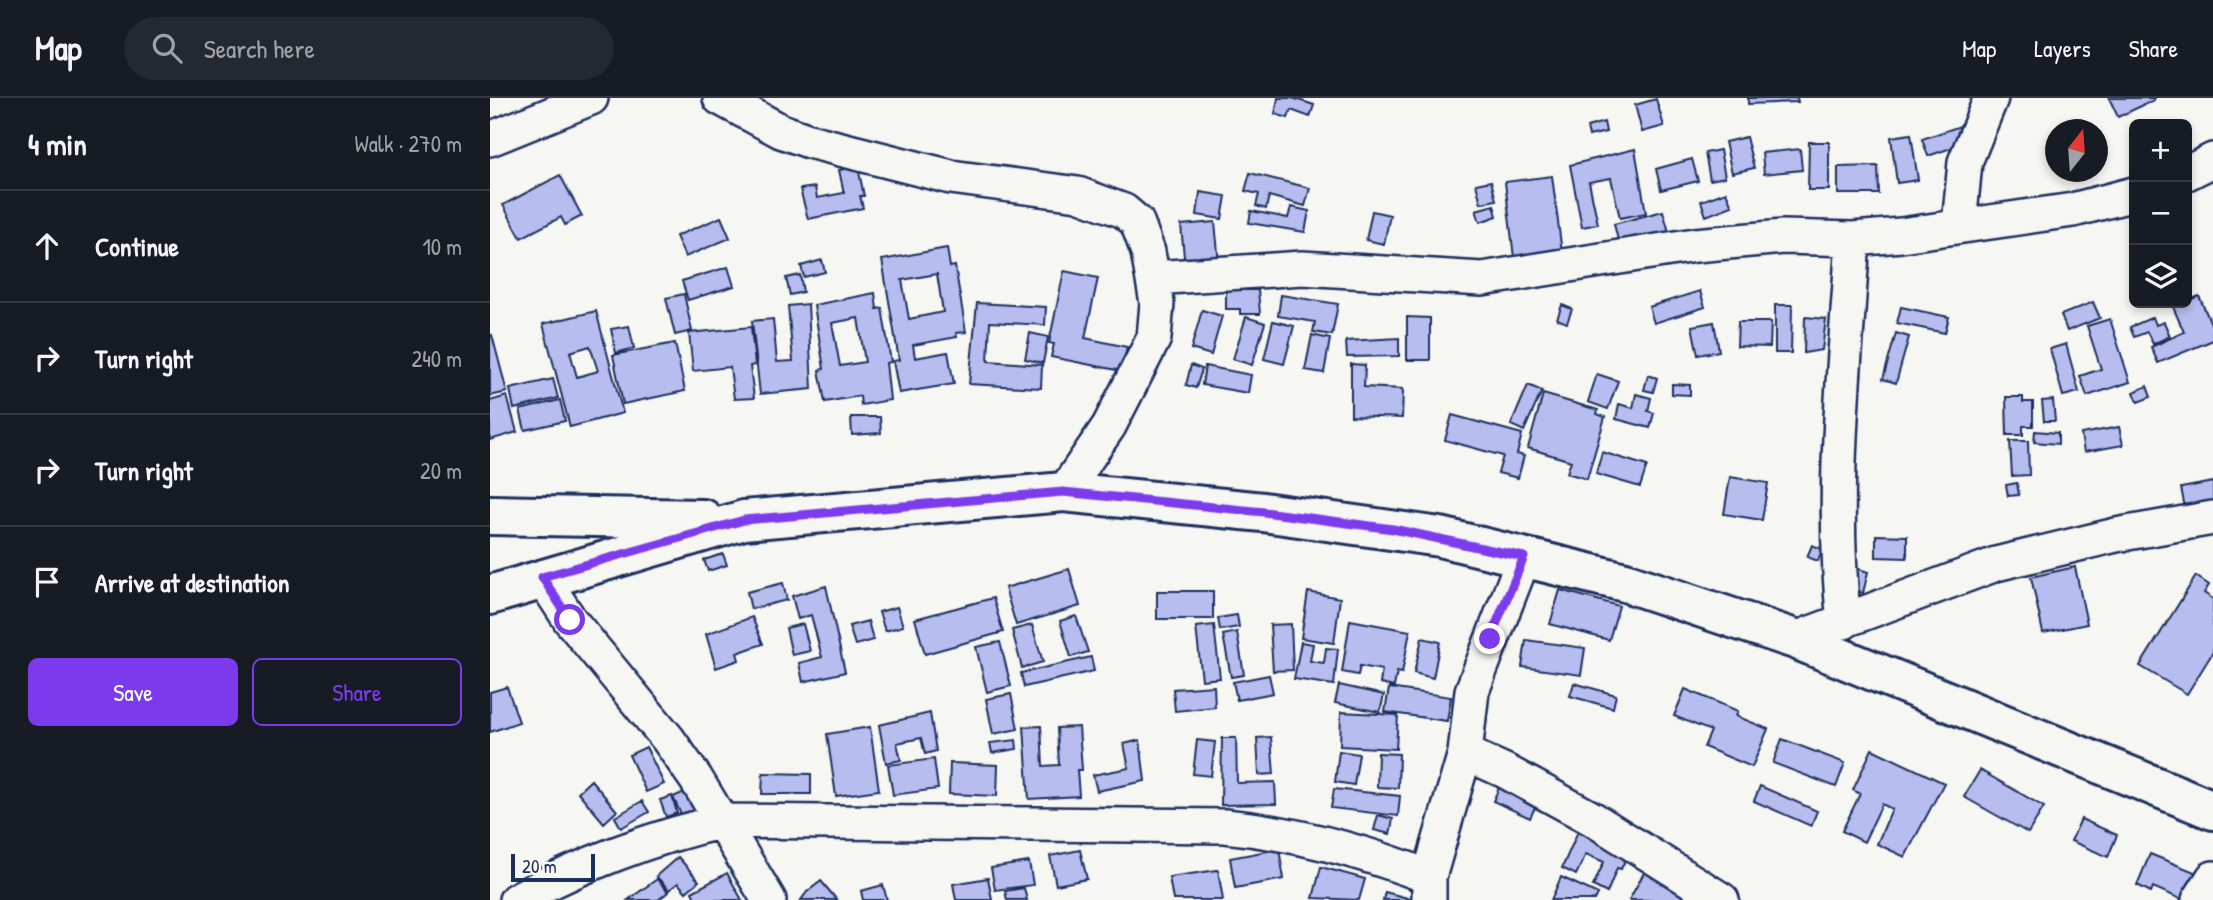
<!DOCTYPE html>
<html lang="en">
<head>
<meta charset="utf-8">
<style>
	:root { --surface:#171b24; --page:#242831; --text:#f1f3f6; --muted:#9ea1a6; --line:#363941; --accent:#7c3aed }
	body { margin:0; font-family:"Patrick Hand",sans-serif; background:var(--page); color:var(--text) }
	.controls { position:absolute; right:21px; top:21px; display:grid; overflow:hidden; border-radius:10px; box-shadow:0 4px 10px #0003 }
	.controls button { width:63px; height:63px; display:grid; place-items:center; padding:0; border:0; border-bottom:2px solid var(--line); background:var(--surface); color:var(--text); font:35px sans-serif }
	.compass { position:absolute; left:1555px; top:21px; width:63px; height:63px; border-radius:50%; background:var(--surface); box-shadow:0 4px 10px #0003; rotate:17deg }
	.scale { position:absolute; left:21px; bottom:18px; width:84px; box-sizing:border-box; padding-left:7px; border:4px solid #1b2f5e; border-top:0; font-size:19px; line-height:24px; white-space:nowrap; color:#1b2f5e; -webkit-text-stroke:5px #f6f6f2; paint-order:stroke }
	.stop { position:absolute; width:21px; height:21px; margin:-16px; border:5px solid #7c3aed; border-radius:50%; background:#fff }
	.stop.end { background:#7c3aed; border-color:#fff; box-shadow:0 2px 7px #0008 }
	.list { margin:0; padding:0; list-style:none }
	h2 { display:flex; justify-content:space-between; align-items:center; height:91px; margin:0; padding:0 28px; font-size:30px }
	h2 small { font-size:23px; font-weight:400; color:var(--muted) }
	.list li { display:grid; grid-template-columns:46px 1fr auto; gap:21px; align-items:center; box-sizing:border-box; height:112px; padding:0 28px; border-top:2px solid var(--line) }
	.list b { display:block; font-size:26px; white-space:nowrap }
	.list em { font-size:23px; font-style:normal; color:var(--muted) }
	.actions { display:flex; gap:14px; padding:21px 28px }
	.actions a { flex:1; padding:16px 0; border:2px solid var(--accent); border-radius:10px; text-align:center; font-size:24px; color:var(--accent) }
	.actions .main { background:var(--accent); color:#fff }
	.icon { flex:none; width:38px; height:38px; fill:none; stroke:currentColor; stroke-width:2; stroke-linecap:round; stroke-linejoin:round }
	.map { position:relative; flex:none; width:1723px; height:802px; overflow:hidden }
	header { display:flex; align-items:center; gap:42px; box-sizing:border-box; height:98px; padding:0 35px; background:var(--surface); border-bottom:2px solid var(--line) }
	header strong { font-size:33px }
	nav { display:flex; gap:38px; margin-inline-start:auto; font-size:24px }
	.search { width:490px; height:63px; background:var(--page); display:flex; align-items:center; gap:18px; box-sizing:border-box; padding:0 24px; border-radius:38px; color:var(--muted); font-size:26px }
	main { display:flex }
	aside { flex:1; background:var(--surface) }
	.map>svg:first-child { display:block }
	.building { fill:#b7beef; stroke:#1b2f5e; stroke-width:2; fill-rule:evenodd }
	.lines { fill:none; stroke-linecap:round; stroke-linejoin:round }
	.street-casing { stroke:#1b2f5e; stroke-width:38 }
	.secondary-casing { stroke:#1b2f5e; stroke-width:44 }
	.street { stroke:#f6f6f2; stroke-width:33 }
	.secondary { stroke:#f6f6f2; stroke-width:38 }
	.route { stroke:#7c3aed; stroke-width:9 }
</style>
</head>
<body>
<header>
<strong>Map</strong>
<div class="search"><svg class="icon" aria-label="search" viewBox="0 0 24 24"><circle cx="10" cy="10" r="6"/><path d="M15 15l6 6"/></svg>Search here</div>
<nav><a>Map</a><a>Layers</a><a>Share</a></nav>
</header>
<main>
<aside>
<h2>4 min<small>Walk · 270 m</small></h2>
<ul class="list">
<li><svg class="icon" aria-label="ahead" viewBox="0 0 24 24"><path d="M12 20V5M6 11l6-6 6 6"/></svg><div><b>Continue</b></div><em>10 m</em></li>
<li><svg class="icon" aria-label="right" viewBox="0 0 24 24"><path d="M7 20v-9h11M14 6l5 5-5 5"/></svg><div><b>Turn right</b></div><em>240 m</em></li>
<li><svg class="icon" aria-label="right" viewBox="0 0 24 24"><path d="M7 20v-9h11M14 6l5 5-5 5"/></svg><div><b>Turn right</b></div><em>20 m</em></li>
<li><svg class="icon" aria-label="arrive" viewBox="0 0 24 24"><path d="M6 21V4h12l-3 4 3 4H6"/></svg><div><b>Arrive at destination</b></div></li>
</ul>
<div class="actions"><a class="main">Save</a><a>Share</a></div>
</aside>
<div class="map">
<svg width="1723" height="802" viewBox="0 0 1723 802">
	<rect width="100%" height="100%" fill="#f6f6f2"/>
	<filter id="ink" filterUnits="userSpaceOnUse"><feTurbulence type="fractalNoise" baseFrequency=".0143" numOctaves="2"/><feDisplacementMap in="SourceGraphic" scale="14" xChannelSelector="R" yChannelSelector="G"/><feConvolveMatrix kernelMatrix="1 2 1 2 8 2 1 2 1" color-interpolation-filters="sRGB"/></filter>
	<g filter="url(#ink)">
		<path class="building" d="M788,0H802L824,7L820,19L801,12L798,20L785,16Z
			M1258,0H1307L1308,4L1258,6Z
			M1619,0H1664V2L1628,19Z
			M1166,1L1174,28L1152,34L1145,7Z
			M1114,24L1116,34L1099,38L1097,29Z
			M1473,27L1479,44L1438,58L1432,41Z
			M1421,36L1428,82L1407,85L1401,39Z
			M1256,39L1264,70L1242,75L1235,44Z
			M1319,44H1339V92H1318Z
			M1145,51L1156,115L1130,120L1121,80L1099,84L1108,126L1092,129L1080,67Z
			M1310,51L1312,72L1274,76L1272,55Z
			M1230,52L1235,79L1220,82L1215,55Z
			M1202,61L1208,83L1171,92L1166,71Z
			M1388,68L1389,96H1348V69Z
			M368,69L374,98H370L373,110L318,121L310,91L325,89L327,100L354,95L349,72Z
			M760,75L820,90L815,108L779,98L776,111L766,108L769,96L755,93Z
			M70,77L92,118L75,127L71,119L31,140L13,107Z
			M1062,78L1073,162L1025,168L1015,84Z
			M1001,83L1006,102L991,105L986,86Z
			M710,94L736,98L732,121L707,117Z
			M1236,94L1242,108L1216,118L1211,103Z
			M1004,107L1007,118L990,124L986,112Z
			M801,109L819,113L815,134L759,125L761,113L798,120Z
			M882,113L900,117L894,146L876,142Z
			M1173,113L1181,141L1131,154L1124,126Z
			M231,119L240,140L195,159L186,138Z
			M725,124L729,165L695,169L691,127Z
			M457,150L460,169L465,168L476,234L466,235L467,239L423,247L425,260L458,254L464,286L409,295L403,263L409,262L392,162ZM447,176L453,214L419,221L412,182Z
			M332,162L335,174L314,179L311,168Z
			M238,169L244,188L198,202L192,183Z
			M574,173L608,180L595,240L637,249L632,273L561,259L564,246L559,245Z
			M310,177L313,194L300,197L296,180Z
			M736,192H768L770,216H750V211H736Z
			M1210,193L1215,209L1164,225L1159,209Z
			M385,195L387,211L392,210L401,264L396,265L400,302L371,307L370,298L335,304L329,272L334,271L324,207ZM368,220L375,264L350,268L342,225Z
			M194,196L202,233L185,237L176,200Z
			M791,197L848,206L842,237L823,234L825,224L788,218Z
			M1709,198L1722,228L1723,242L1668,265L1661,249L1694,234L1683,209Z
			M1603,204L1610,220L1577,233L1571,217Z
			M487,205L556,209L555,227L500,224L498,263L552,267L551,290L479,286Z
			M318,206L322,291L270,296L262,223L283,221L287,264L303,263L298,208Z
			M1072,207L1082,211L1077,225L1067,221Z
			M1285,207H1302L1301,255H1285Z
			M1411,209L1459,219L1455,235L1407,225Z
			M712,212L732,218L721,257L701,251Z
			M106,213L133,315L80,329L53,226ZM100,248L108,273L87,279L80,254Z
			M756,219L775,225L762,267L743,261Z
			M917,219L940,220V262H917Z
			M1315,219L1336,221L1332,252L1314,255Z
			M1663,219L1666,227L1674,224L1680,238L1663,246L1657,234L1644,239L1640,229Z
			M1620,221L1640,284L1597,298L1590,278L1611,271L1597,228Z
			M783,223L804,228L794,266L774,261Z
			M1224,224L1229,253L1208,257L1202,228Z
			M1248,224H1281L1280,249L1247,248Z
			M139,228L144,250L126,255L121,231Z
			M261,229L265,267L260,268L264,300L244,301L240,269L203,273L199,235Z
			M540,235L558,239L553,265L535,261Z
			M1406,235L1419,239L1406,285L1393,281Z
			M2,237L17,294L0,298V238Z
			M822,237L840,241L834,275L815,272Z
			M909,240V258L857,259L856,243Z
			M185,245L195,293L133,306L123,257Z
			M1576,246L1589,294L1573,298L1560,251Z
			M861,266L875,267L874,289L913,291L912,320L861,318Z
			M701,267L712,271L706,290L696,287Z
			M715,268L761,277L758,295L712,287Z
			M1107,276L1128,283L1118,311L1098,304Z
			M1158,277L1167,280L1163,294L1154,292Z
			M63,281L68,300L24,311L20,291Z
			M1182,286L1200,287V297L1182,296Z
			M1038,287L1052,293L1034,333L1021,327Z
			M1657,288L1661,299L1648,304L1644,294Z
			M1053,296L1108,312L1107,316L1115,319L1097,381L1077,375L1081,363L1038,350Z
			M1146,296L1161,300L1158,313L1164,315L1160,330L1126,321L1129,306L1143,310Z
			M17,298L27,334L0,342V303Z
			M1516,299H1533V304H1543V328H1533V337H1517Z
			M70,302L75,323L35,332L30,312Z
			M1563,302L1565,323H1554L1552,303Z
			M962,317L1032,336L1027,356L1034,358L1028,380L1008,375L1013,358L955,342Z
			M361,319H390L391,335L362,337Z
			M1629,329L1633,347L1594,354L1591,336Z
			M1545,333L1568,335V346L1544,344Z
			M1520,343H1538L1539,377L1522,378Z
			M1112,354L1157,368L1150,389L1106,376Z
			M1240,379L1278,385L1272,422L1234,416Z
			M1723,384V410L1696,415L1691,390Z
			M1527,385L1529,397L1518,398L1516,387Z
			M1386,437L1417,438V460L1386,459Z
			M1322,447L1332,451L1328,463L1317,459Z
			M233,456L237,467L218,473L214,462Z
			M1585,469L1597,526L1553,535L1541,479Z
			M1366,470L1378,474L1373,495L1359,491Z
			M579,471L590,508L526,527L515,490Z
			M1706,478L1719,487L1714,495L1723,501V554L1697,596L1650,568Z
			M293,485L297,502L261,511L257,494Z
			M336,488L355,574L313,584L309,565L332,559L321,517L308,521L302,498Z
			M1070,492L1129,508L1119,542L1060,526Z
			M667,493H723V521H667Z
			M818,494L850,500L844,545L811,540Z
			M503,500L513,534L435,556L425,521Z
			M407,509L413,528L395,533L389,514Z
			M747,517L749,529L730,532L728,520Z
			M586,518L598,554L581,559L570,523Z
			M262,519L273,546L247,555L249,562L226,570L216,536Z
			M860,522L920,533L912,575L907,574L904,589L890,586L892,572L870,568L868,577L852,574Z
			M378,523L383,542L365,547L359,528Z
			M313,526L320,553L302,557L296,530Z
			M801,526L803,572L783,573L780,527Z
			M542,527L553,564L532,570L522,532Z
			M724,527L730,580L712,582L706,529Z
			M747,534L754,577L741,579L733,537Z
			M932,540L950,544L943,580L924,575Z
			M1036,542L1095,550L1091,577L1032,569Z
			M510,544L521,588L497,594L486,549Z
			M811,544L823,546L820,563L834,565L836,550L848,551L844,587L804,581Z
			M601,559L604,573L534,589L531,575Z
			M779,577L783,595L747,602L743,584Z
			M1084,585L1126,597L1123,610L1080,598Z
			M849,587L894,597L890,614L845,605Z
			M724,588L725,609L685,613L683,591Z
			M17,589L29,624L0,634V594Z
			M899,590L961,599L957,623L895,614Z
			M1195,591L1248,613L1246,618L1278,631L1262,669L1214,649L1221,633L1184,618Z
			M521,596L528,631L503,636L496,601Z
			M851,614L908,617L906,651L850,648Z
			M440,615L446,653L435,656L431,640L407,645L411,662L396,665L389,627Z
			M551,628L553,668L569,667L567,630L589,629L592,672H587L589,698L539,701L534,629Z
			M380,629L389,692L346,698L337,636Z
			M781,639L784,676L769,677L767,640Z
			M732,640H746L747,685L785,684L786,706L731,707Z
			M1292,641L1355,665L1346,689L1283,665Z
			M526,642L527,651L502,655L500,645Z
			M650,642L655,683L607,693L603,677L639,670L634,646Z
			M707,642L725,644L721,678L703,676Z
			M156,649L174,686L156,694L139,657Z
			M1382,651L1454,685L1415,759L1387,746L1402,711L1392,706L1374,744L1352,733L1370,696L1363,692Z
			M849,653L869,656L864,687L845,684Z
			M888,655L909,656L908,690L887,689Z
			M444,661L448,691L403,697L398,667Z
			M460,665L508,667L507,698L459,696Z
			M1490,672L1554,709L1538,735L1474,699Z
			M273,675L321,676V696H272Z
			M101,682L127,713L114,725L88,694Z
			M1012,683L1049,701L1040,720L1003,703Z
			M1270,688L1327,713L1321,728L1264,703Z
			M202,691L211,712L193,721L183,699Z
			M844,691L910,698L908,718L841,710Z
			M182,698L187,715L176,719L170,702Z
			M152,703L159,714L131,730L125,719Z
			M888,717L903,721L900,736L884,732Z
			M1591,721L1627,737L1618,759L1581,743Z
			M1088,733L1138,756L1131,771L1127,770L1117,795L1103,788L1114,764L1096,756L1086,777L1072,770Z
			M789,751L794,781L745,790L740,760Z
			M590,752L597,781L566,787L560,758Z
			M1660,756L1707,775L1693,802L1663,789L1661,794L1647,787Z
			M188,759L209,783L196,794L188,785L179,792L166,778Z
			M539,764L543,787L505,792L501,770Z
			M831,769L875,781L869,802L823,800Z
			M1156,771L1200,795L1196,802H1139Z
			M728,772L733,802H683L679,779Z
			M237,775L252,802H206L202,794Z
			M1071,779L1108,796L1105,802H1061Z
			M498,780L502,802H466L463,786Z
			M167,781L178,794L168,802H138Z
			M331,783L347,802H311L317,794Z
			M393,787L397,802H373L371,793Z
			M534,790L537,802H517L515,793Z
			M895,794L925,802H893Z"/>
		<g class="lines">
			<defs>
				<path id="street" d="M230,0L291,33L319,43L461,79L588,96L634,113L647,124L658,154L667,205L664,240L619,328L574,394
					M0,41L101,0
					M1697,75L1723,62
					M1469,128L1475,64L1501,0
					M663,180L812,170L992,181L1205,147L1293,139L1363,141L1411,137L1583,112L1644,96
					M52,479L80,522L178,641L206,681L279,802
					M1354,524C1340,398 1355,268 1363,141
					M1305,541L1506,466L1626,437L1723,420
					M975,655L1015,673L1103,721L1232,802
					M26,802C89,767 163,739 234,723L735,728C806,735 873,753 939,779
					M939,802V779L975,655L982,593L1034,459
					M1709,802L1723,780"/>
				<path id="secondary" d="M0,417L213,421
					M0,497L254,422L574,394L773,414L950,439L1135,484L1305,541L1723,712"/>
			</defs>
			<use href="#street" class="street-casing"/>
			<use href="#secondary" class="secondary-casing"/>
			<use href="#street" class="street"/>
			<use href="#secondary" class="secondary"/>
		</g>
	</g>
	<g class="lines" filter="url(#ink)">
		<path class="route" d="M80,522L52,479L254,422L573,394L774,414L903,431L1034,459L1000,541"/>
	</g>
</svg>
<div class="controls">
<button>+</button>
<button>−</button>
<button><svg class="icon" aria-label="layers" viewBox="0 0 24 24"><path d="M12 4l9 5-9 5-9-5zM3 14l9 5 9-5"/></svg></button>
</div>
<svg class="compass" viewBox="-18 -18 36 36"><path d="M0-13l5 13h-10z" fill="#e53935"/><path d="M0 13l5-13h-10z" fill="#9ea1a6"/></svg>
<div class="scale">20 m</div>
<div class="stop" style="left:80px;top:522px"></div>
<div class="stop end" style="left:1000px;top:541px"></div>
</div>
</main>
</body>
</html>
